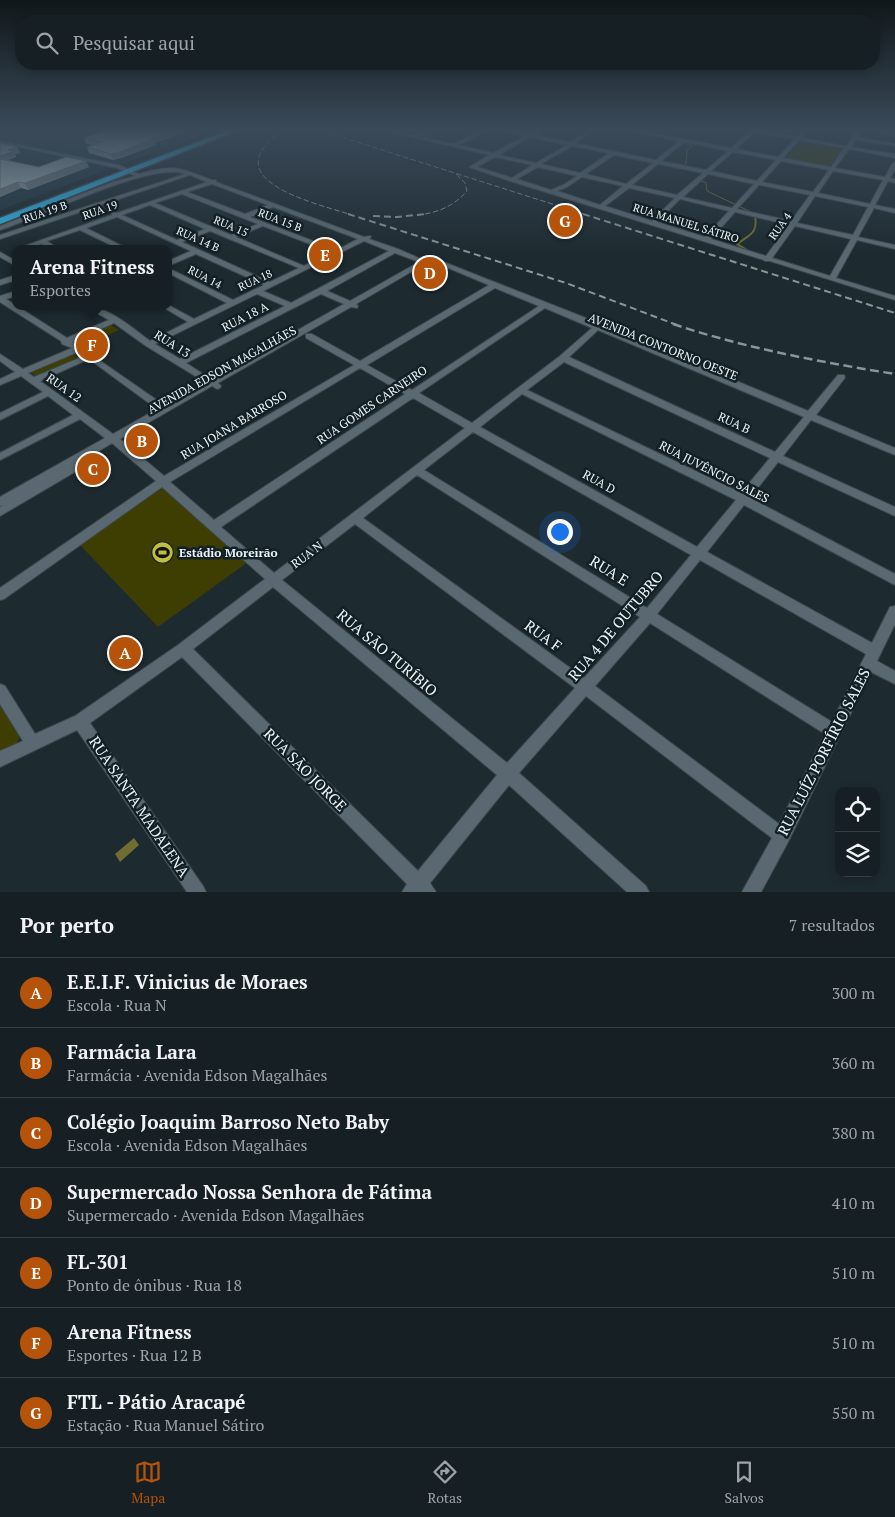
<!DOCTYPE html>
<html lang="pt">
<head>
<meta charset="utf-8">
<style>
	:root { --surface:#162024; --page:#1f282c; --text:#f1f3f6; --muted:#9ea3a6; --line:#353e41; --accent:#b45309 }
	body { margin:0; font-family:"PT Serif",serif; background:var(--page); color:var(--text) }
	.controls { position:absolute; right:15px; bottom:15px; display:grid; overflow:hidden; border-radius:10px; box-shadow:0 2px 8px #0003 }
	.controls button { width:45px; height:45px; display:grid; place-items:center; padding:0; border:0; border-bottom:1px solid var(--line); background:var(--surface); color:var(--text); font:25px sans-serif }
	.you { position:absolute; left:559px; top:531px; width:18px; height:18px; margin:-12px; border:4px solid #fff; border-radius:50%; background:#1a73e8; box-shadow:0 0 0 8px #1a73e833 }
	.badge { display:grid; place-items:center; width:32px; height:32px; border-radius:50%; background:var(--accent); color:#fff; font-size:16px; font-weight:700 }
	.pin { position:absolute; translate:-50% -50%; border:2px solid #fff; box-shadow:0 1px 5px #0006 }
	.popup { position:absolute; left:12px; top:245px; width:160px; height:65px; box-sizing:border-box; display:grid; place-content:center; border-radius:10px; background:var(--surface); filter:drop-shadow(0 1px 4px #0005); font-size:16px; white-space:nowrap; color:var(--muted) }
	.popup b { font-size:19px; color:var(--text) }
	.popup::after { content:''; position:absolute; left:50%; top:100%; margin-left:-10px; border:10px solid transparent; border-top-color:var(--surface) }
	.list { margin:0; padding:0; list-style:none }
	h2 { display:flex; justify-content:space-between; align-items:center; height:65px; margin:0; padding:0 20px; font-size:21px }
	h2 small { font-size:16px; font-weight:400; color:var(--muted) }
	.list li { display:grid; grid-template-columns:32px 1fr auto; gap:15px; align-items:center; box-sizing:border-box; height:70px; padding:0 20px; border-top:1px solid var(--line) }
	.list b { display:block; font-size:19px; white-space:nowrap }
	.list p { margin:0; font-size:16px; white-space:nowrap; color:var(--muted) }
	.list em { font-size:16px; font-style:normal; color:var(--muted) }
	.icon { flex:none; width:28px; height:28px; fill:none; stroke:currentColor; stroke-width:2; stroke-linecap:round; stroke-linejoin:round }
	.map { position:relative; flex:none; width:895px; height:892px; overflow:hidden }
	.search { position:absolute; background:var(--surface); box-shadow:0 2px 8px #0003; left:15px; right:15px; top:15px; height:55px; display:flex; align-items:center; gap:12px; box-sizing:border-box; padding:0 18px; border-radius:20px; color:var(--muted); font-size:19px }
	.sheet { height:555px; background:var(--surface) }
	nav { display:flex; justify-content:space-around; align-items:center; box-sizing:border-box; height:70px; border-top:1px solid var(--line); background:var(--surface); font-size:14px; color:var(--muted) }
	nav a { display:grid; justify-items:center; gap:2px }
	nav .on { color:var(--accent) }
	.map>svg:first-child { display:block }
	.built { fill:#213640 }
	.green { fill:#3e3d02 }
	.water { fill:#6f6e30 }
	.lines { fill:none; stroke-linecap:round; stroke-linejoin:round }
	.stream-far1 { stroke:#6f6e30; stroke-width:1 }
	.stream { stroke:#6f6e30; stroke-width:2 }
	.minor-casing { stroke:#3d484e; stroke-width:2 }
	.highway-casing { stroke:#3d484e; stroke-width:3 }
	.minor { fill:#5a6971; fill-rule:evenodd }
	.highway { fill:#2db1e3; fill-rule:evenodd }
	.rail-far2 { stroke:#8a9499; stroke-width:1; stroke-dasharray:5.5 2.5; stroke-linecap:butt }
	.rail-far1 { stroke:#8a9499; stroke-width:2; stroke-dasharray:7 4; stroke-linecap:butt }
	.rail { stroke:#8a9499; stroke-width:2.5; stroke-dasharray:9 4.5; stroke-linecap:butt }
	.wall { fill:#8a979e }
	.shaded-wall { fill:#707b81 }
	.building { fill:#a0b0b8; stroke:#707b81 }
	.labels { text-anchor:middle; stroke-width:5; stroke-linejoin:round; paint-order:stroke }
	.far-street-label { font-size:11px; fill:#ecf4f9; stroke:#132026 }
	.street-label { font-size:12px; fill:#ecf4f9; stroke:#132026 }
	.poi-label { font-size:12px; font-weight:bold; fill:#ecf4f9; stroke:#132026; text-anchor:start }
	.near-street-label { font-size:15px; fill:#ecf4f9; stroke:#132026 }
</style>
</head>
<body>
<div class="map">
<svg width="895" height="892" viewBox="0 0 895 892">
	<rect width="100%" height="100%" fill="#1d2a30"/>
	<path class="built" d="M0,130H214L0,210Z"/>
	<path class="green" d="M803,141L844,149L829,167L785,158Z
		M109,324L119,330L78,348L69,342Z
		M72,353L79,358L37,377L30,372Z
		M165,489L248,562L158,627L80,545L156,490Z
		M0,703L21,735L13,749L0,755Z"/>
	<path class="water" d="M134,838L139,845L120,862L115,854Z"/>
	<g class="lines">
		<path class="stream-far1" d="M683,167L686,163L687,150L692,146L685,143L689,141
			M699,180L706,183L707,191L751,212"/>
		<path class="stream" d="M747,250L737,244C751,234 758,233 755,215
			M769,257L806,269"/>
		<defs>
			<path id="minor" d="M383,130C394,130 404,136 415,135C421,135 427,130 434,130L421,137L454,144L481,130H487L459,145L493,153L525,136L501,130H511L529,134L536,130H542L534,135L570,142L590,130H596L575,143L656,160L679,141L625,130H636L731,148L750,131L748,130H759L797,137L803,130H808L802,138L846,146L857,130H862L857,137L895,144V146L856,140L851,147L895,154V158L849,149L835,168L885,177L892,164L895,162V169L890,178L895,179V183L888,181L875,205L895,209V213L874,208L858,237L895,245V249L857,240L836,278L895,296V300L770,261H765L764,260L510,181L469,167L489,155ZM755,132L795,139L778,157L736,149ZM530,137L567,145L536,163L499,155ZM799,140L844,148L831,167L783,158ZM684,142L728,151L706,170L661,161ZM572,146L609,153L580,173L541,164ZM733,152L776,160L757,181L711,171ZM614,155L653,163L626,184L586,174ZM495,157L532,165L512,178L477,167ZM781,161L829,170L813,192L762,182ZM658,164L703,173L677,195L632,185ZM538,167L577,176L563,185L551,190L517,179ZM833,171L883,180L870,204L818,193ZM708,174L754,184L732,208L683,197ZM582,177L623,186L600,205L557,191L567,187ZM759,185L810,195L791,221L737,209ZM629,188L675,198L652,221L605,206ZM815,196L868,207L853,235L797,223ZM680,199L729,211L705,237L657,222ZM735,212L789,225L766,256L711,239ZM795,226L851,239L830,276L772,258Z
				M868,130L895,133V135L870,131Z
				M0,141L119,165L139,174C174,163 180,168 212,180H216V182L364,237L370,236L371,237L369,239L398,249L428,262L356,304L358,306L357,308L351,307L218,383L221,386L220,388L217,389L212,386L120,439L164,476L354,365L306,338V334H312L360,361L489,285L429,260L428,259L431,257L601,324L808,411L838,375H844L845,377L844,379L816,415L895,448V455L811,420L783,456L895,507V516L778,462L750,498L895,574V585L744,505L707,552L872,643L890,607L895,606V624L877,661L895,671V684L871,672L788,842L761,892H742L772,838L586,696L519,773L646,886L649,892H627L509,785L430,883L436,892H402L407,884L182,657L90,723L203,886L206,892H187L77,730L0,767V751L23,741L0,704V684L5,686L35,734L75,716L178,645L265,579L162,487L4,599L0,600V588L156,481L112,443L94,454L98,457L97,459L0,516V507L3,505L0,506V497L105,438L80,419L0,460V453L73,415L48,396L0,420V413L43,392L21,376L0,385V379L15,372L0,361V354L23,369L72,348L62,344L61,341L0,302V296L16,291V296L6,299L67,338L109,320L84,306C108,306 131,327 150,341L188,322L161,306H168V305L194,319L227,303L168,273V268L233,300L264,285L196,254L168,266V261L191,251L117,217L86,228L128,249H119L80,230L47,241L59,249H51L41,244L26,249H16L112,215L111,212L117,213L207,182L190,175L0,239V235L185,174C151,161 39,218 0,230V226L110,183L135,176L117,168L0,143ZM212,184L268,205L245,214L187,192ZM182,194L258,224L231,235L155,203ZM150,205L205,229L177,240L122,215ZM273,207L358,239L337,250L250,217ZM263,226L331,252L304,266L236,237ZM210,231L299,268L270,282L182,242ZM364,241L389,251L291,303L263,291ZM395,253L419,262L350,301L327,291ZM495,288L539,306L412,390L367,365ZM257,294L285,306L180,359L155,344ZM321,294L344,304L211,379L186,363ZM545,308L592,328L560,356L472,423L419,393ZM114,323L146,346L205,382L164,405L73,342ZM598,330L804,417L775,452L569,357ZM78,352L84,356L34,377L28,373ZM89,359L157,409L113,434L40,381ZM564,362L770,458L741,493L527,390ZM360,368L405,394L214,520L170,482ZM522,394L736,500L697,547L480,427ZM413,398L465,428L274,573L221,527ZM473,432L691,555L647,608L424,470ZM417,475L640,617L584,678L363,518ZM355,524L575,688L507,763L282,580ZM700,560L866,654L832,722L657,614ZM273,587L497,775L418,871L193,649ZM650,623L825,734L779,824L595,686Z
				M0,252L16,261V266L0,257Z
				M16,275V280L0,285V280Z"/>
			<path id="highway" d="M229,130H239L0,224V218Z"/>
		</defs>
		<use href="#minor" class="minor-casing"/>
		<use href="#highway" class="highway-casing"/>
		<use href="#minor" class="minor"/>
		<use href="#highway" class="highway"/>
		<path class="rail-far2" d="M283,130C211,180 315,203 352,215
			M319,130L587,215
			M417,215C438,213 454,206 467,191L465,183L456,174"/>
		<path class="rail-far1" d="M348,214L566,283L677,325
			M583,214L895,313
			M373,216L397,217L426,214"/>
		<path class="rail" d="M673,324C745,348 820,362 895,374"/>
	</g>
	<path class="wall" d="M98,130H190L155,143L156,145L121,158L113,160L89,153L87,147L92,145L86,144L84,138L99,133Z
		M0,143L17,147L20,153L15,154L16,157L7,160L39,167H89L28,190L21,188L0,197Z"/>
	<path class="shaded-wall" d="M172,130H190L155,143L156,145L121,158L113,160L111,154Z
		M17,147L20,153L15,154L16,157L0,163V156L8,150Z
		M86,161L89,167L28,190L25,183Z
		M18,182L21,188L0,197V189Z"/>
	<path class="building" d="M106,130H172L150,138L154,139L119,152L111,154L87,147L102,142L84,138Z
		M0,143L17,147L8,150L14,151L0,156Z
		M66,157L86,161L25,183L18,182L0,189V159L39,167Z"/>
	<linearGradient id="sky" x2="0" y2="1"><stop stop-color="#10171a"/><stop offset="0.51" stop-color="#3a4a59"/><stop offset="1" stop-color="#3a4a59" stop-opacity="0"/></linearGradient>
	<rect width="895" height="255" fill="url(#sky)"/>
	<defs>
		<symbol id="stadium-disc" viewBox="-11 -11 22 22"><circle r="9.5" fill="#c0be40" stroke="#132026"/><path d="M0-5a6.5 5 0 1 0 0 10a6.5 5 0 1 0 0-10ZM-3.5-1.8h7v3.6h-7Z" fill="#111"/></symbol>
	</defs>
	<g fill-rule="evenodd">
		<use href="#stadium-disc" x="150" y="540" width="25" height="25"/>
	</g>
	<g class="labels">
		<g class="far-street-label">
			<text transform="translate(100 210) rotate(-19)" y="4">RUA 19</text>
			<text transform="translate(45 212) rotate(-19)" y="4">RUA 19 B</text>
			<text transform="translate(280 220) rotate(21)" y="4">RUA 15 B</text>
			<text transform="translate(686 223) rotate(17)" y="4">RUA MANUEL SÁTIRO</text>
			<text transform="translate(231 226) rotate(23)" y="4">RUA 15</text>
			<text transform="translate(780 226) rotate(-55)" y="4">RUA 4</text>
			<text transform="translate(198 239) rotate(24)" y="4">RUA 14 B</text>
			<text transform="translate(205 277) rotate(27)" y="4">RUA 14</text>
			<text transform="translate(255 280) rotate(-25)" y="4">RUA 18</text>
		</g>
		<g class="street-label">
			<text transform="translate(245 317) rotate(-27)" y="4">RUA 18 A</text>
			<text transform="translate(172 344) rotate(32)" y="4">RUA 13</text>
			<text transform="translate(663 347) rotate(22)" y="4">AVENIDA CONTORNO OESTE</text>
			<text transform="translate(222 370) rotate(-29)" y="4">AVENIDA EDSON MAGALHÃES</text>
			<text transform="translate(64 388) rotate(35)" y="4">RUA 12</text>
			<text transform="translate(372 405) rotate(-34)" y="4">RUA GOMES CARNEIRO</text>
			<text transform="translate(734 423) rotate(25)" y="4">RUA B</text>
			<text transform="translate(234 425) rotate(-31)" y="4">RUA JOANA BARROSO</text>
			<text transform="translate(714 472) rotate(27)" y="4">RUA JUVÊNCIO SALES</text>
			<text transform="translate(599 482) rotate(29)" y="4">RUA D</text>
			<text transform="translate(307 555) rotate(-37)" y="4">RUA N</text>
		</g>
		<g class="poi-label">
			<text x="179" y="557">Estádio Moreirão</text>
		</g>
		<g class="near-street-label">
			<text transform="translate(609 571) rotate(32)" y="5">RUA E</text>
			<text transform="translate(616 626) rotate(-50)" y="5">RUA 4 DE OUTUBRO</text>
			<text transform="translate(543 636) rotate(36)" y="5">RUA F</text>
			<text transform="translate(387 653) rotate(40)" y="5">RUA SÃO TURÍBIO</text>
			<text transform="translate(824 752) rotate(-63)" y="5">RUA LUÍZ PORFÍRIO SALES</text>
			<text transform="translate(305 770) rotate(45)" y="5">RUA SÃO JORGE</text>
			<text transform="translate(139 807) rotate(56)" y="5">RUA SANTA MADALENA</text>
		</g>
	</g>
</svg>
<div class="controls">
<button><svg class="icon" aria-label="locate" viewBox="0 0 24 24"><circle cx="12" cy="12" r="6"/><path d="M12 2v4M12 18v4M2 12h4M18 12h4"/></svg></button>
<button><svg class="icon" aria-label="layers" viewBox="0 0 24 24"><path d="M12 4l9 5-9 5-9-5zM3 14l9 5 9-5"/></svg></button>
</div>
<div class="you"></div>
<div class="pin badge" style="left:125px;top:653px">A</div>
<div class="pin badge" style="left:142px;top:441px">B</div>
<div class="pin badge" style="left:93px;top:469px">C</div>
<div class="pin badge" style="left:430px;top:273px">D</div>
<div class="pin badge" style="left:325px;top:255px">E</div>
<div class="pin badge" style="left:92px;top:345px">F</div>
<div class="popup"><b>Arena Fitness</b>Esportes</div>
<div class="pin badge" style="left:565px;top:221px">G</div>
<div class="search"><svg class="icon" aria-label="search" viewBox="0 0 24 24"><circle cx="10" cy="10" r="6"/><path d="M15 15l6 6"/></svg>Pesquisar aqui</div>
</div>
<section class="sheet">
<h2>Por perto<small>7 resultados</small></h2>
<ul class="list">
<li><span class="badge">A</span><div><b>E.E.I.F. Vinicius de Moraes</b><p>Escola · Rua N</p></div><em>300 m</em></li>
<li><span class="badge">B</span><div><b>Farmácia Lara</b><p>Farmácia · Avenida Edson Magalhães</p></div><em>360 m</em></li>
<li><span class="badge">C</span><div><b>Colégio Joaquim Barroso Neto Baby</b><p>Escola · Avenida Edson Magalhães</p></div><em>380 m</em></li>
<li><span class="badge">D</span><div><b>Supermercado Nossa Senhora de Fátima</b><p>Supermercado · Avenida Edson Magalhães</p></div><em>410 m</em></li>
<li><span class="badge">E</span><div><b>FL-301</b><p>Ponto de ônibus · Rua 18</p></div><em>510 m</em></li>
<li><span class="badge">F</span><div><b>Arena Fitness</b><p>Esportes · Rua 12 B</p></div><em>510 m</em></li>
<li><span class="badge">G</span><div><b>FTL - Pátio Aracapé</b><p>Estação · Rua Manuel Sátiro</p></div><em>550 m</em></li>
</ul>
</section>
<nav>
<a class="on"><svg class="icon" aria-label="map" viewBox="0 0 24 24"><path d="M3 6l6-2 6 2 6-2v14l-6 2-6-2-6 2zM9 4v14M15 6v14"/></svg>Mapa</a>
<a><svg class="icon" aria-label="directions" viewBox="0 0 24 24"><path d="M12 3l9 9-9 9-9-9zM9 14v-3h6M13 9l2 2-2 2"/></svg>Rotas</a>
<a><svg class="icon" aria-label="saved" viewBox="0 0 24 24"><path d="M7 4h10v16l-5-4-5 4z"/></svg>Salvos</a>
</nav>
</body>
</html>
